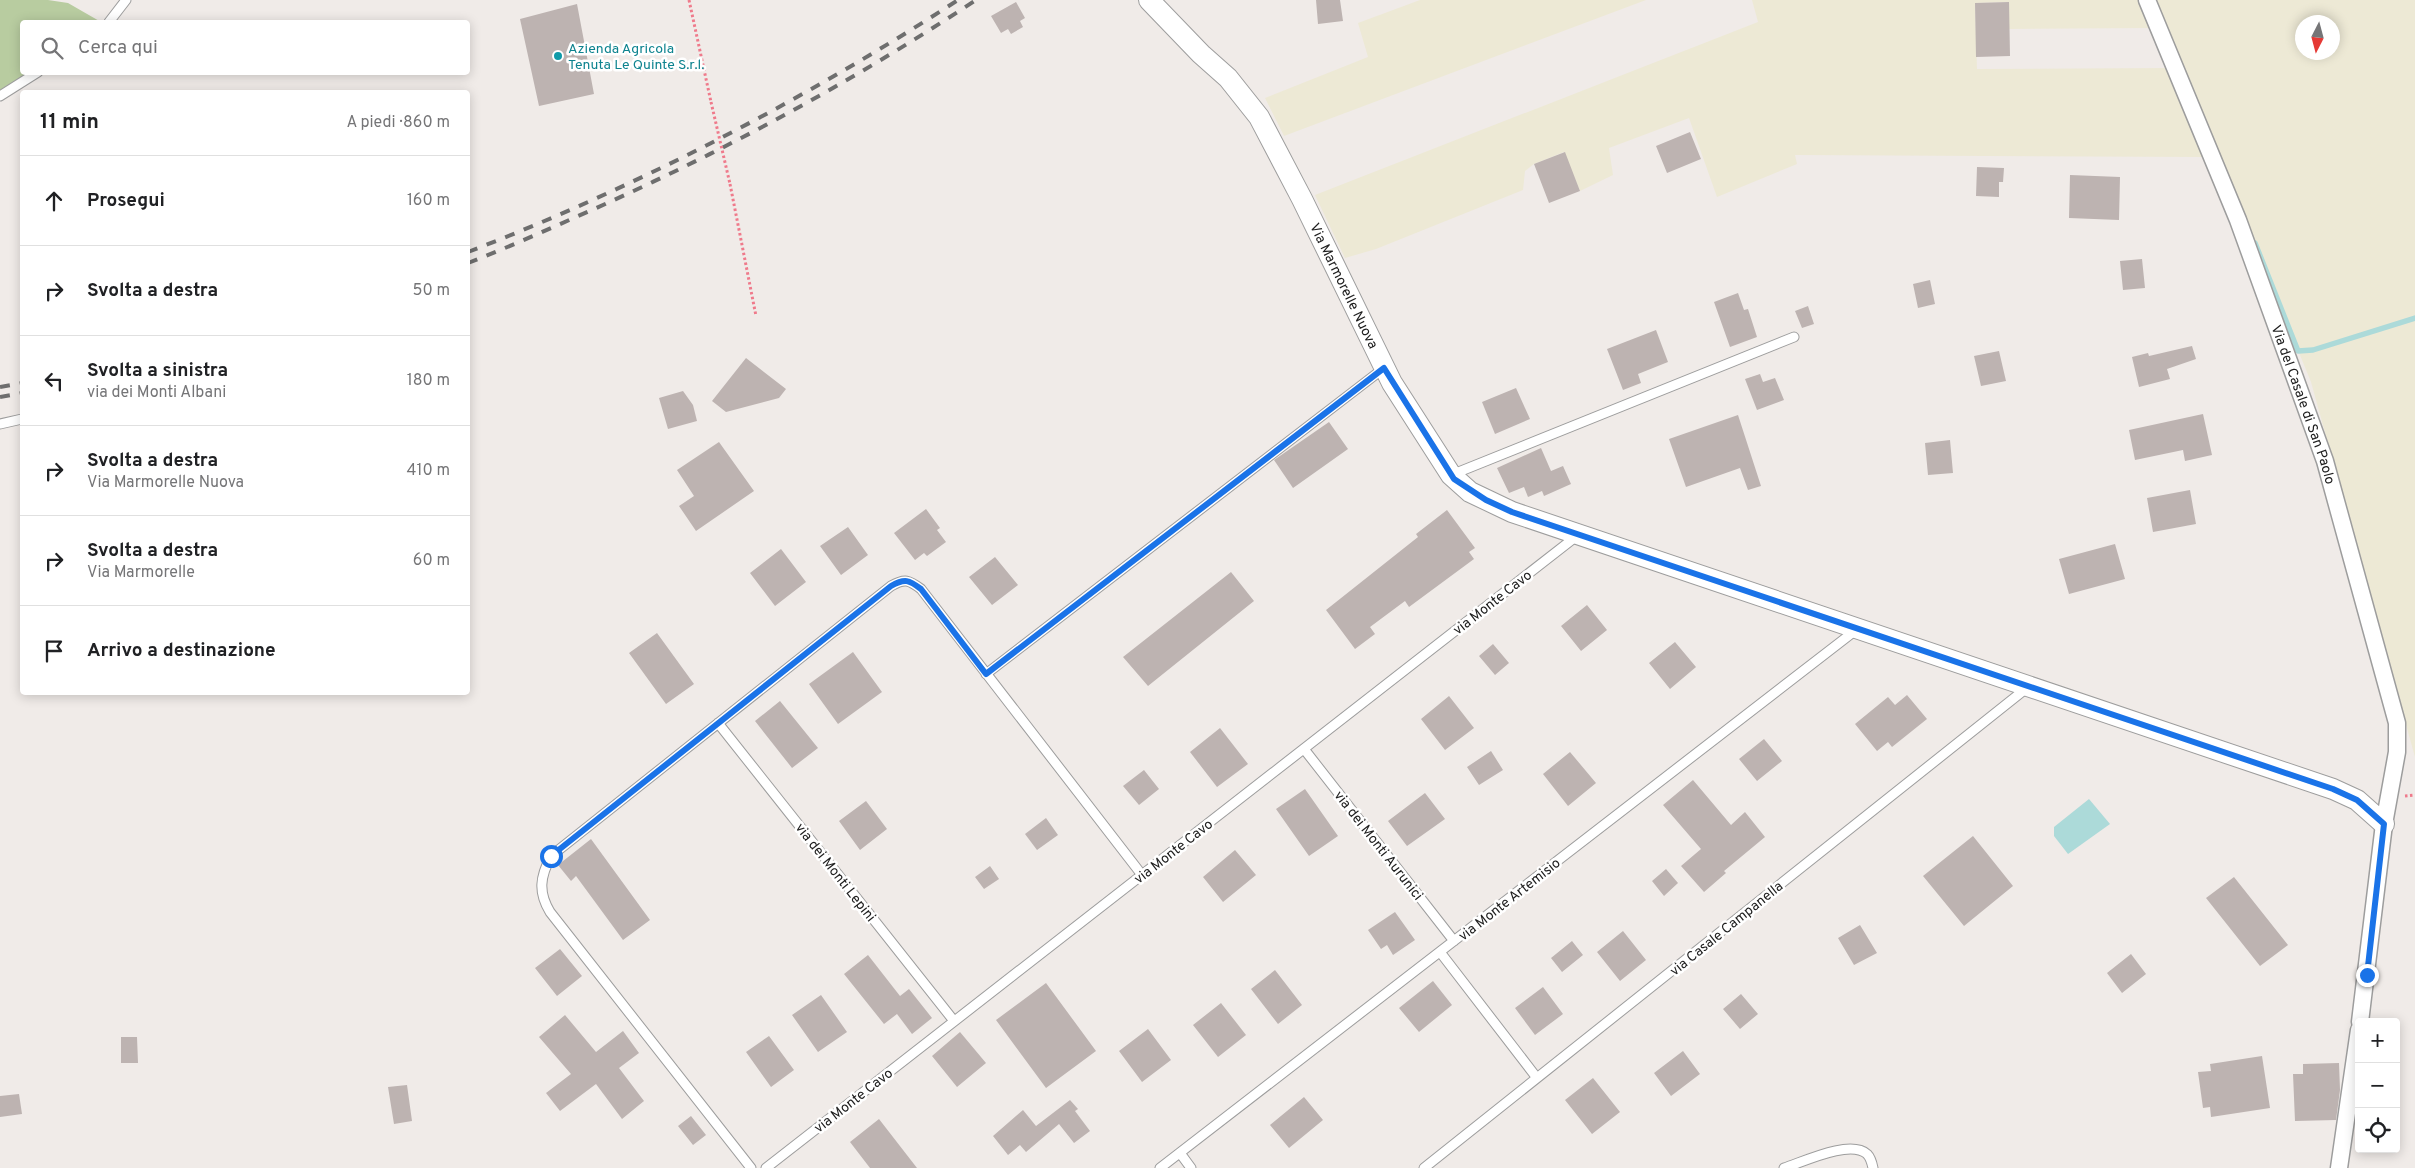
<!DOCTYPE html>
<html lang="it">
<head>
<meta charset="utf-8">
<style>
	:root { --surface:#fff; --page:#f6f6f6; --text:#202124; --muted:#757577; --line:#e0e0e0 }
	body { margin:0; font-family:Overpass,sans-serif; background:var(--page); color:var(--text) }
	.controls { position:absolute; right:15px; bottom:15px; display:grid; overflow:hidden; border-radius:5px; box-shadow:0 2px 12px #0003 }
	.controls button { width:45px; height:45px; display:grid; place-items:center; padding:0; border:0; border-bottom:1px solid var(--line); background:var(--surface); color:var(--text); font:25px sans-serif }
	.compass { position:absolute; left:2295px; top:15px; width:45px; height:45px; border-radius:50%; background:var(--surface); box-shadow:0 2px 12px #0003; rotate:186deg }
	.stop { position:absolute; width:15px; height:15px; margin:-11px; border:4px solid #1a73e8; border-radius:50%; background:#fff }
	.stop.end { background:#1a73e8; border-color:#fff; box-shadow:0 1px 5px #0008 }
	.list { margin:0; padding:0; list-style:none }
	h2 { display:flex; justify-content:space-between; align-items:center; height:65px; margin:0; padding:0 20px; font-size:21px }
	h2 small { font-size:16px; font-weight:400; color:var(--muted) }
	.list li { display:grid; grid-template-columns:32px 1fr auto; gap:15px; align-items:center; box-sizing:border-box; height:90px; padding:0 20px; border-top:1px solid var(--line) }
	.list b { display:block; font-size:19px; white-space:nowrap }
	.list p { margin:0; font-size:16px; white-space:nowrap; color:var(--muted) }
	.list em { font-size:16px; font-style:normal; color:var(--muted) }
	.icon { flex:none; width:28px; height:28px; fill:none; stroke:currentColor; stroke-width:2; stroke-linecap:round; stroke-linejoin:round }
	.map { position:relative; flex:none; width:2415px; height:1168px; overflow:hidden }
	.search { position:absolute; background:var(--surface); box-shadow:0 2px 12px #0003; left:20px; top:20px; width:450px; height:55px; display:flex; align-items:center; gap:12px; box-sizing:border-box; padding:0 18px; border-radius:5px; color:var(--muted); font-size:19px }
	.panel { position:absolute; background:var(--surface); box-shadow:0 2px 12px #0003; left:20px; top:90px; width:450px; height:605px; border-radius:5px }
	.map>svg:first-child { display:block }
	.farmland { fill:#ede9d5; fill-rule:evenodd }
	.forest { fill:#b8cca0 }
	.water { fill:#acdad9 }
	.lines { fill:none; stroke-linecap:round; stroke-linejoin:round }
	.stream { stroke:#acdad9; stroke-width:5.5 }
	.building { fill:#bdb3b1 }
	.service-casing { stroke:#9d9d9d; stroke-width:11 }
	.minor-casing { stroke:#9d9d9d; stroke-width:19 }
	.tertiary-casing { stroke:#9d9d9d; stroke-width:22 }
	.path { stroke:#ef7a8b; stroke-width:3; stroke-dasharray:2.5 2.5; stroke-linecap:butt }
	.service { stroke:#fff; stroke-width:9 }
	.minor { stroke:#fff; stroke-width:16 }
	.tertiary { stroke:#fff; stroke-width:20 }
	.rail { stroke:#6e6e6e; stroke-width:4; stroke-dasharray:10 10; stroke-linecap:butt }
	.path-bridge { stroke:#ef7a8b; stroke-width:3; stroke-dasharray:2.5 2.5; stroke-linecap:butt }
	.route { stroke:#1a73e8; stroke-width:6 }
	.culture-dot { fill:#0f9aa8; stroke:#fff; stroke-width:2 }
	.labels { text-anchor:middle; stroke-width:5; stroke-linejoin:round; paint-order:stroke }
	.culture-label { font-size:14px; fill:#0d838f; stroke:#fff; text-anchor:start }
	.street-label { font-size:14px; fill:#202020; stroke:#fff }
</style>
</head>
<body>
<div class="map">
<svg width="2415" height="1168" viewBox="0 0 2415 1168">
	<rect width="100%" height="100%" fill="#f0ebe8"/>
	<path class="farmland" d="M1420,0H1646L1284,136L1265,98L1368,57L1358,23Z
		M1752,0H2140L2152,28L2009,29V2L1975,3L1977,69L2169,68L2204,157L1795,155L1797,164L1717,197L1689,118L1609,148L1613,175L1580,191L1564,152L1534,164L1525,171L1523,190L1376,249L1345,258L1315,195L1758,22Z
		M2155,0H2415V757L2311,382ZM2302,22H2332V52H2302Z"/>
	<path class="forest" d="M0,0H48L68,3L101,22H22V72L30,73L0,90Z"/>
	<path class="water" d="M2089,799L2110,824L2068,854L2054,836V827Z"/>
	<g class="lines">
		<path class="stream" d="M2255,243L2298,351L2313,350L2415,318"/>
	</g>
	<path class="building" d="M1316,0H1340L1343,21L1318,24Z
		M1016,2L1025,18L1020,21L1023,27L1011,34L1008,29L1001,33L991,16Z
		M2009,2L2010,56L1976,57L1975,3Z
		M577,4L594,94L539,106L520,19Z
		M1690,132L1701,159L1667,173L1656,146Z
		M1565,152L1580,191L1549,203L1534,164Z
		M1977,167L2004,168L2003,182H1999V197L1976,196Z
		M2070,175L2120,177L2119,220L2069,218Z
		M2142,259L2145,288L2123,290L2120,261Z
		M1930,280L1935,304L1918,308L1913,284Z
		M1738,293L1744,310L1748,309L1757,337L1730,347L1714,302Z
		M1808,306L1814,324L1802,328L1795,311Z
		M1656,330L1668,362L1638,374L1641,383L1623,390L1607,349Z
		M2192,346L2196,359L2167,369L2170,379L2139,387L2132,357L2148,353L2149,356Z
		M1999,351L2006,381L1981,386L1974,356Z
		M746,358L786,389L779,398L726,412L712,401Z
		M1760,374L1763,382L1775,378L1784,400L1757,410L1745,379Z
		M1516,388L1530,419L1495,434L1482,402Z
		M683,391L693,405L697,421L668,429L659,398Z
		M2203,414L2212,455L2185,461L2183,450L2135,460L2129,430Z
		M1738,415L1761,486L1748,490L1740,468L1686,487L1669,439Z
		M1329,422L1348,449L1293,488L1274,460Z
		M1950,440L1953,473L1928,475L1925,443Z
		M719,442L754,491L696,531L679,506L694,496L677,470Z
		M1541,448L1551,471L1563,466L1571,484L1544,496L1542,491L1528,497L1524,487L1509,493L1497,468Z
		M2190,490L2196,524L2153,532L2147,498Z
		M926,509L940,528L937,530L946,542L927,556L924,553L915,560L894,533Z
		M1447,510L1475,548L1469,552L1474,559L1409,607L1405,601L1370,627L1375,634L1355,649L1326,610L1418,537L1416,534Z
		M848,527L868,555L841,575L820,546Z
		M2115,544L2125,579L2069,594L2059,559Z
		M781,549L806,582L775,606L750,573Z
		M995,557L1018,585L992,605L969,577Z
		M1231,572L1254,601L1148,686L1123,657Z
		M1587,605L1607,630L1581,651L1561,626Z
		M657,633L694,684L666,704L629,653Z
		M1675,642L1696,667L1670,689L1649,663Z
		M1493,644L1509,663L1495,675L1479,656Z
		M853,652L882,692L838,724L809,684Z
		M1907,695L1927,719L1892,747L1888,742L1877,751L1855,724L1888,697L1895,705Z
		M1449,696L1474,728L1445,750L1421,719Z
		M780,701L818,748L792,768L755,721Z
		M1220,728L1248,764L1217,787L1190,752Z
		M1764,739L1782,761L1757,781L1739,759Z
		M1491,751L1503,770L1479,785L1467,767Z
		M1570,752L1596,783L1568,806L1543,774Z
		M1144,770L1159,789L1139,805L1123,786Z
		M1693,780L1731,825L1745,812L1765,837L1724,871L1726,873L1704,892L1681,866L1701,849L1663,805Z
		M1305,789L1338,836L1309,856L1276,809Z
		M1425,793L1445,819L1407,846L1388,821Z
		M866,801L887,829L860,850L839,821Z
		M1046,818L1058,835L1037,850L1025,834Z
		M1973,836L2013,886L1964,926L1923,876Z
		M591,839L650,920L623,940L576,876L571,881L558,865Z
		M1235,850L1256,875L1223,902L1203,877Z
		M990,866L999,879L984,889L975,877Z
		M1666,869L1678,883L1664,896L1652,881Z
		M2234,877L2288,945L2260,966L2206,898Z
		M1395,912L1415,940L1393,955L1387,945L1381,949L1368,930Z
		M1860,925L1877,953L1854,965L1838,938Z
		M1623,931L1646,960L1620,981L1597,952Z
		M1572,941L1583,955L1562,972L1551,958Z
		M560,949L582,976L557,996L535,968Z
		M2131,954L2146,974L2122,993L2107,973Z
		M868,955L900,996L909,989L932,1018L912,1034L897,1014L884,1024L844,974Z
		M1275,970L1302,1005L1278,1024L1251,989Z
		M1433,981L1452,1005L1419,1032L1399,1008Z
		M1046,983L1096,1051L1046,1088L996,1020Z
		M1543,987L1563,1014L1535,1035L1515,1008Z
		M1741,994L1758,1014L1740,1029L1723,1009Z
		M821,995L847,1032L818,1052L792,1015Z
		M1221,1003L1246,1035L1218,1057L1193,1025Z
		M565,1015L596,1052L623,1031L639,1053L619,1068L644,1101L622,1119L596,1084L560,1111L546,1093L571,1074L539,1037Z
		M1148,1029L1171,1060L1142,1082L1119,1051Z
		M960,1032L986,1063L957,1087L932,1056Z
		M769,1036L794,1070L771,1087L746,1052Z
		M121,1037H137L138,1063H121Z
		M1683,1051L1700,1074L1671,1096L1654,1073Z
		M2262,1056L2270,1108L2211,1117L2210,1107L2203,1108L2198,1072L2211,1071L2210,1064Z
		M2339,1063L2340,1090L2336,1120L2295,1121L2293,1074H2303V1064Z
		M1593,1078L1620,1112L1592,1134L1565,1100Z
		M407,1085L412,1121L394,1124L388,1087Z
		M19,1094L22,1114L0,1117V1096Z
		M1304,1097L1323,1120L1289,1148L1270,1125Z
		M1070,1100L1078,1109L1075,1111L1090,1131L1074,1143L1059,1124L1026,1152L1020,1145L1008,1155L993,1136L1023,1110L1036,1126Z
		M691,1116L706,1135L693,1145L678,1126Z
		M879,1119L917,1168H870L850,1142Z"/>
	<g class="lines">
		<defs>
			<path id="service" d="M109,22L126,0
				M0,96L38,72
				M0,424L22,419
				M1451,475L1794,337
				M986,674L1384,368
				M718,723L954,1021
				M1304,749L1454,941
				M1440,952L1537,1078
				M1180,1153L1191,1168
				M751,1168L550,912C538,892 540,877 551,856L891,586C905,578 909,580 921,589L1142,875
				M766,1168L1578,535
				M1160,1168L1856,630
				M1424,1168L2028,687
				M1784,1168C1803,1162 1850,1139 1867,1154C1870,1157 1872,1163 1873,1168"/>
			<g id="minor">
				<path id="s1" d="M2147,0L2238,220L2325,461L2397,723V752L2384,824L2360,1022"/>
				<path d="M2339,1168L2359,1030"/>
			</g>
			<g id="tertiary">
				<path id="s2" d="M1149,0L1201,54L1228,78L1259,117L1302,199L1392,383L1451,475L1470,492L1512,512L2333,789L2357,800L2384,824"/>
			</g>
		</defs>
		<use href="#service" class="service-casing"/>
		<use href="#minor" class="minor-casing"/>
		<use href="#tertiary" class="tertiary-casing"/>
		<path class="path" d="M689,0L711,102
			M730,184L756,316
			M2405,796L2415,795"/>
		<use href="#service" class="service"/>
		<use href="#minor" class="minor"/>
		<use href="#tertiary" class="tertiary"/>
		<path class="rail" d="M468,252C639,186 804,100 958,0
			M468,263C504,249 540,233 576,217C715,156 849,84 976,0
			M0,387L22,383
			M0,397L22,393"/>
		<path class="path-bridge" d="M711,102L730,184"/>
	</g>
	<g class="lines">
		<path class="route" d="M551,856L891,586C905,578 909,580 921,589L986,674L1384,368L1454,479L1486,500L1512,512L2333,789L2357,800L2384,824L2367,975"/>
	</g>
	<circle class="culture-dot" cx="558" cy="56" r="5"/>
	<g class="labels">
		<g class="culture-label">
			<text x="568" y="53">Azienda Agricola<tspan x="568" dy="16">Tenuta Le Quinte S.r.l.</tspan></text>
		</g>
		<g class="street-label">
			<text dy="5" stroke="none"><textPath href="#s2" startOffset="350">Via Marmorelle Nuova</textPath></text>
			<text dy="5" stroke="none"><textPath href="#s1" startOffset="434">Via del Casale di San Paolo</textPath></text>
			<text transform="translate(1492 602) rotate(-38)" y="5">via Monte Cavo</text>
			<text transform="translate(1379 845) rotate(52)" y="5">via dei Monti Aurunici</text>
			<text transform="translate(1173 851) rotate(-38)" y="5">via Monte Cavo</text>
			<text transform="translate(836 872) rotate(52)" y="5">via dei Monti Lepini</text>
			<text transform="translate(1509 899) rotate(-38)" y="5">via Monte Artemisio</text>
			<text transform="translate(1726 928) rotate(-39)" y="5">via Casale Campanella</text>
			<text transform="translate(853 1100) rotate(-38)" y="5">via Monte Cavo</text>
		</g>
	</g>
</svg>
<div class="controls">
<button>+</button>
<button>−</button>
<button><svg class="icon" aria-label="locate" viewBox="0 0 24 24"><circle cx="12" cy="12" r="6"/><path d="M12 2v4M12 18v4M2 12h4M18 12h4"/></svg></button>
</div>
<svg class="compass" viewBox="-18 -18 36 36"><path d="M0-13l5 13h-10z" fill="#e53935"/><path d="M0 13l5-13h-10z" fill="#757577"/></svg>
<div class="stop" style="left:551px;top:856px"></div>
<div class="stop end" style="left:2367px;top:975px"></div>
<div class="search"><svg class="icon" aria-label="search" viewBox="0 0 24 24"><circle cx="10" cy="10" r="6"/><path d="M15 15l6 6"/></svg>Cerca qui</div>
<section class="panel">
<h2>11 min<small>A piedi · 860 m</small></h2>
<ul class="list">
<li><svg class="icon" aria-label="ahead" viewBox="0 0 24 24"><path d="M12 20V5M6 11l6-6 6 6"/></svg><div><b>Prosegui</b></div><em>160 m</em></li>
<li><svg class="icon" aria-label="right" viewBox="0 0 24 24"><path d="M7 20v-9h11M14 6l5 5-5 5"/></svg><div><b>Svolta a destra</b></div><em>50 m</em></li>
<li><svg class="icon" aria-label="left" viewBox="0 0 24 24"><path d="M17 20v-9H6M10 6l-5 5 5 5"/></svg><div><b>Svolta a sinistra</b><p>via dei Monti Albani</p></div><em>180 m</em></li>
<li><svg class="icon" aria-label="right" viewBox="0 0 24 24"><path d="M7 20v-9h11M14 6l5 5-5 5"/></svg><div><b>Svolta a destra</b><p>Via Marmorelle Nuova</p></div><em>410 m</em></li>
<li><svg class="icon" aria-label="right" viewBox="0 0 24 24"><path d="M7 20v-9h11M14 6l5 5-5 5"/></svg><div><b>Svolta a destra</b><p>Via Marmorelle</p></div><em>60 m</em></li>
<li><svg class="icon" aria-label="arrive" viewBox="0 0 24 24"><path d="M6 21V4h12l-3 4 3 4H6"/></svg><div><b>Arrivo a destinazione</b></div></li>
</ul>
</section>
</div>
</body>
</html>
